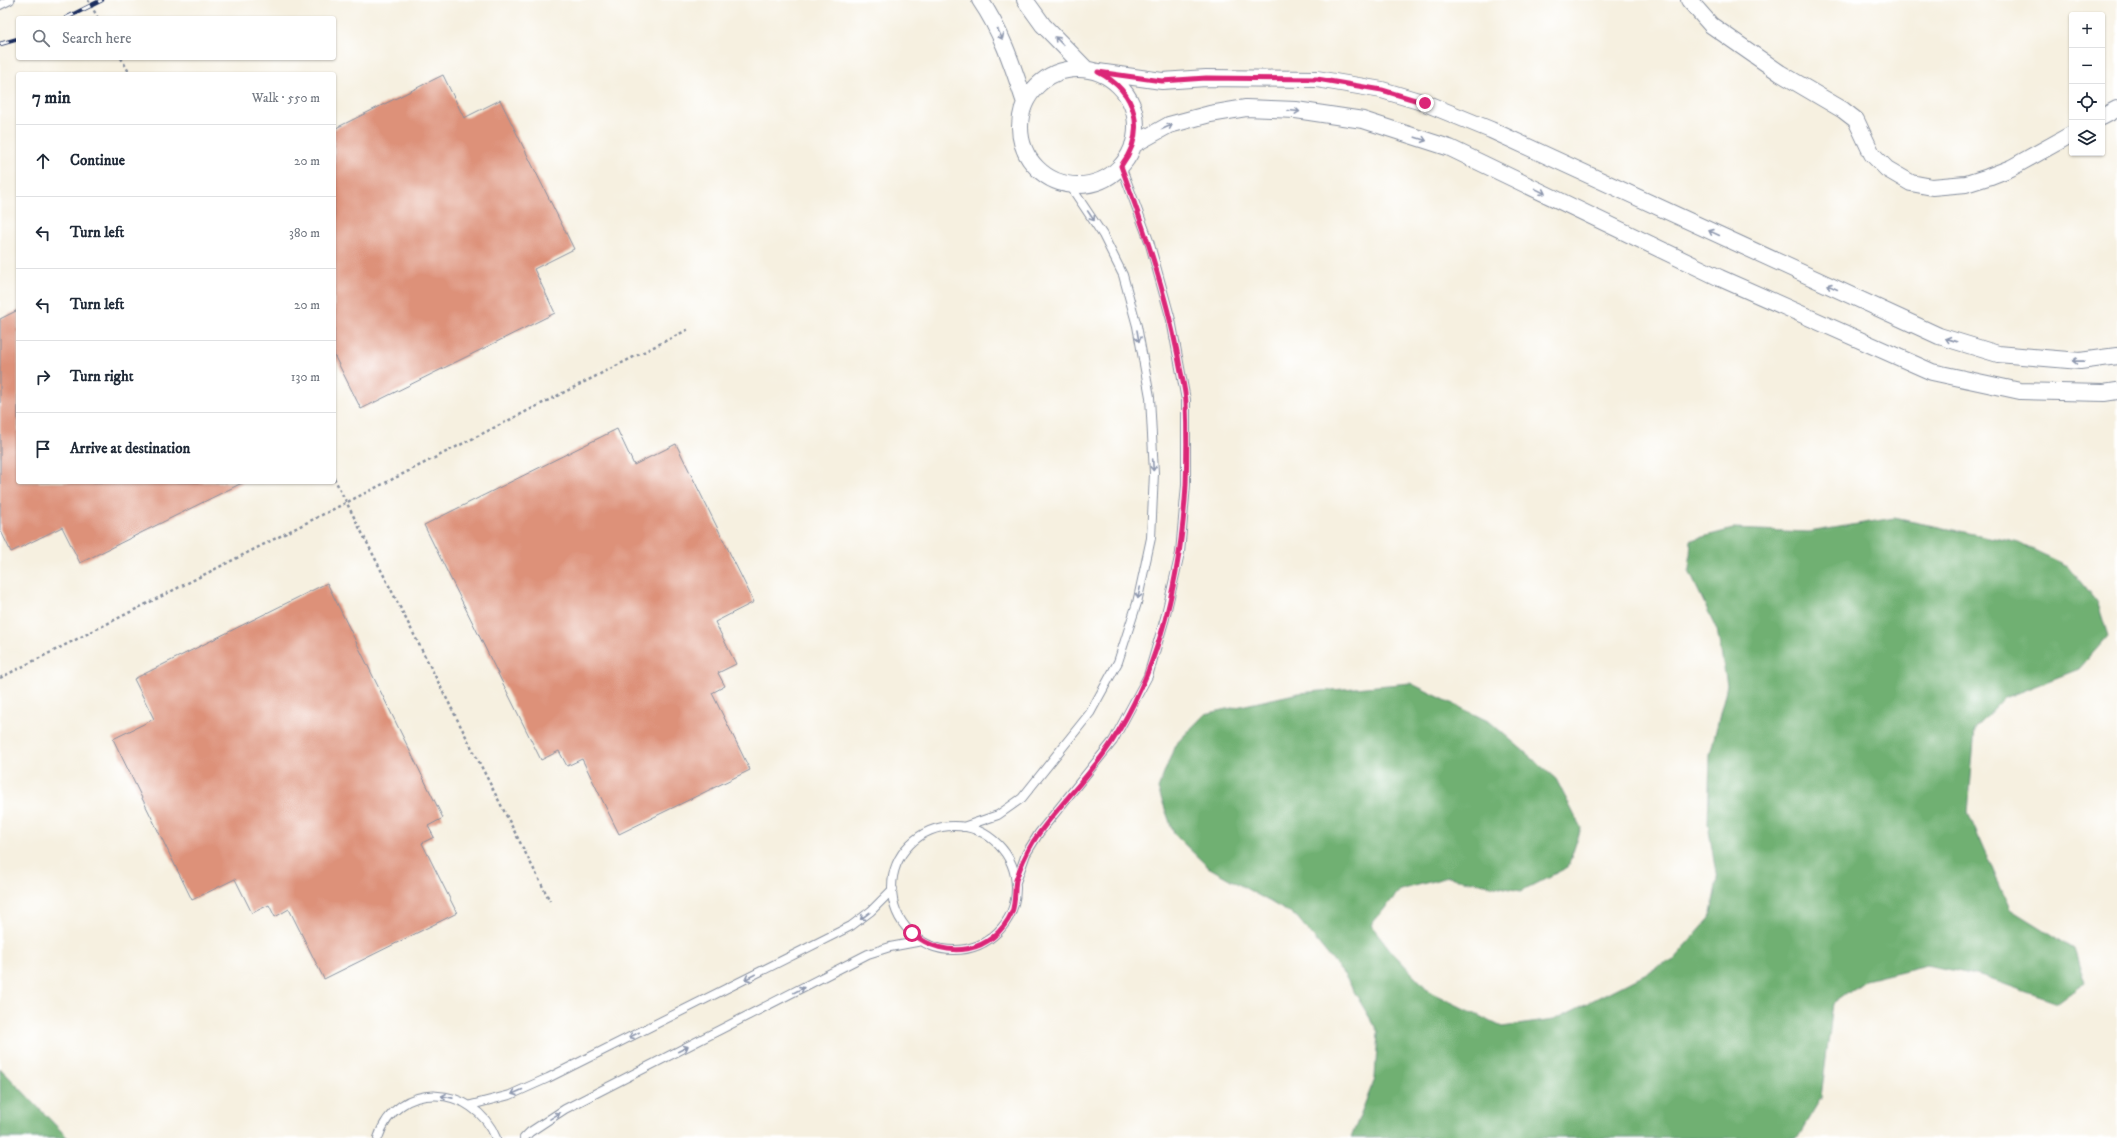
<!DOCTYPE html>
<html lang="en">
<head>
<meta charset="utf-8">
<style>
	:root { --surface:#fff; --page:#f2f2f3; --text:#1f2937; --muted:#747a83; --line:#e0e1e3 }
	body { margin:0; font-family:"IM FELL DW Pica",serif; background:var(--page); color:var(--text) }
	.controls { position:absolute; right:12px; top:12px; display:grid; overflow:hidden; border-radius:4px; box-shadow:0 1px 3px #0004 }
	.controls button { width:36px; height:36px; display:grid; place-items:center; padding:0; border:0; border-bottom:1px solid var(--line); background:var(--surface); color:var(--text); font:20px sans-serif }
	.stop { position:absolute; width:12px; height:12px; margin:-9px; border:3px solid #db2777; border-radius:50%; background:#fff }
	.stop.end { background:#db2777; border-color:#fff; box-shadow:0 1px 4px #0008 }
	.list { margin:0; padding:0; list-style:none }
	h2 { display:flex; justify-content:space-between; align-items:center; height:52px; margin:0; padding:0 16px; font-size:17px }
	h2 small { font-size:13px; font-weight:400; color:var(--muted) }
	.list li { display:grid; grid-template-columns:26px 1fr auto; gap:12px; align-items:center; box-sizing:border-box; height:72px; padding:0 16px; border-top:1px solid var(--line) }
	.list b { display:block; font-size:15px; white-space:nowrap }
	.list em { font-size:13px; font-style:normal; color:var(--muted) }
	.icon { flex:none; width:22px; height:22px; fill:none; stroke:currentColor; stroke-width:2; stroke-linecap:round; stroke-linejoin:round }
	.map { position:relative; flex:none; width:2117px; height:1138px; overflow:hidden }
	.search { position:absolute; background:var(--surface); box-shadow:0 1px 3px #0004; left:16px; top:16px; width:320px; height:44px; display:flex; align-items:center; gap:10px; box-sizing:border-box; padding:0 14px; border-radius:4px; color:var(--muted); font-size:15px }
	.panel { position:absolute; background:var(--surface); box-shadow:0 1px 3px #0004; left:16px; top:72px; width:320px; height:412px; border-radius:4px }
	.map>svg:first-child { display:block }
	.forest { fill:#70b072; stroke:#467068 }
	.building { fill:#dd9179 }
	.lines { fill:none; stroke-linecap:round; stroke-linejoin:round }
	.service-casing { stroke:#88909f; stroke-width:10 }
	.minor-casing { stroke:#88909f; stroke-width:18 }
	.path { stroke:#88909f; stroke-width:2.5; stroke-dasharray:3 3; stroke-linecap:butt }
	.service { stroke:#fff; stroke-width:8 }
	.minor { stroke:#fff; stroke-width:16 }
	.rail-casing { stroke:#1b2f5e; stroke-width:4.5 }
	.rail { stroke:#fff; stroke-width:3; stroke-dasharray:9; stroke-linecap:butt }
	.oneway { stroke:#8d97ae }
	.route { stroke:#db2777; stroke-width:5 }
</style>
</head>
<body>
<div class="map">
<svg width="2117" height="1138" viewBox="0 0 2117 1138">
	<rect width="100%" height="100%" fill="#fff"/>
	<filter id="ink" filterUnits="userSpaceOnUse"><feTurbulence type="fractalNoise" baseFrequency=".025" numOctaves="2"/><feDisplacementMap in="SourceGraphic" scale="8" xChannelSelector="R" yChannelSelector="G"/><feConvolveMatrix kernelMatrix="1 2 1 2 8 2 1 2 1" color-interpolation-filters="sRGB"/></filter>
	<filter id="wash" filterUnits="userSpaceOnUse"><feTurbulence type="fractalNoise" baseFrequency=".012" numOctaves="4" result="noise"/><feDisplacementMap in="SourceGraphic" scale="16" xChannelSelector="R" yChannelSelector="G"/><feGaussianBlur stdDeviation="0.9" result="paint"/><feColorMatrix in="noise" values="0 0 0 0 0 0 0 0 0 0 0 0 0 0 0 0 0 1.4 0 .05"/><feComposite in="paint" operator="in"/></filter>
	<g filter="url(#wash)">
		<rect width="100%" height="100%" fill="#f6f0e0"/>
		<path class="forest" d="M1894,518L2019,543L2068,566L2098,604L2108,636L2079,669L2004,698L1975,728L1968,813L2010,909L2074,949L2085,983L2058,1003L1984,977L1927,965L1866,980L1833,1004L1821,1098L1797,1138H1351L1375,1078L1378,1032L1345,976L1297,917L1208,867L1174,834L1158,789L1175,745L1205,714L1299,693L1410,683L1490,722L1556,779L1581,828L1568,867L1521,891L1448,877L1400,890L1371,925L1392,952L1430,992L1502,1027L1554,1020L1674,959L1710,918L1717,880L1708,824L1710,755L1727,685L1717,630L1689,571L1691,540L1733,529L1809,532Z
			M0,1068L68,1138H0Z"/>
		<g id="blocks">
			<path class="building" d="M443,75L464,118L500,100L574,249L534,269L555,313L361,409L334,355V129Z
				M18,310V482H244L80,563L62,527L11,552L0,529V319Z
				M617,429L634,465L676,444L754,602L715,622L736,664L718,673L725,686L712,693L750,770L619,834L582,759L567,766L559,751L541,760L424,525Z
				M327,583L443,818L428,826L434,837L422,843L457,913L324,979L289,909L275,917L269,905L252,913L235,879L192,900L113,739L154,719L134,679Z"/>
		</g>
	</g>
	<g filter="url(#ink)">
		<use href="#blocks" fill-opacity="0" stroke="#88909f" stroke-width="1"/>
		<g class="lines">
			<defs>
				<path id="service" d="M0,5L10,0
					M892 888a62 62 0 1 1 124 0a62 62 0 1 1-124 0Z
					M963,827L998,815L1022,798L1090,713L1118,662L1137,603L1151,538L1154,473L1150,397L1137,326L1123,275L1103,235L1069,184
					M1016,882L1026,854L1039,833L1113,741L1148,676L1165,618L1180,553L1186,485V400L1171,320L1149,241L1121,166
					M471,1105L510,1095L548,1078L851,926L871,911L893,889
					M378,1138C397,1079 474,1084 496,1138
					M524,1138L530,1132L565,1109L868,954L890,947L922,941"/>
				<path id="minor" d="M980,0C1002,32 1013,67 1025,103
					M1025,0L1043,25L1086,69
					M1689,0L1711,25L1780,73L1843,110L1856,120L1872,154L1887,169L1911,183L1932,187L1966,184L1988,177L2011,168L2072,134
					M1020 127a58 58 0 1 1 116 0a58 58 0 1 1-116 0Z
					M1098,72L1162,81L1206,78L1317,79L1382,90L1425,103L1491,130L1939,336L1998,354L2080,361L2117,356
					M2102,117L2117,109
					M1133,145L1169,125L1210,114L1246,108L1296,110L1363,120L1450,148L1720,278L1932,372L2020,391L2104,393L2117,391"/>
			</defs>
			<use href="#service" class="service-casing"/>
			<use href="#minor" class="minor-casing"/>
			<path class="path" d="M88,0L98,18
				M121,58L130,74
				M334,478L550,901
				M0,678L689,329"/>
			<use href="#service" class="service"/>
			<use href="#minor" class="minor"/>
			<defs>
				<path id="rail" d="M66,18L102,0
					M0,44L18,39"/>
			</defs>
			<use href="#rail" class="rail-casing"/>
			<use href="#rail" class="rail"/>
		</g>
		<defs><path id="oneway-shaft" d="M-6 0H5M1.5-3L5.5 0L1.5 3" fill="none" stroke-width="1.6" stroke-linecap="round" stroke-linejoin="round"/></defs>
		<g class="oneway">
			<use href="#oneway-shaft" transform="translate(1000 34) rotate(64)"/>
			<use href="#oneway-shaft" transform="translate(1059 41) rotate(-134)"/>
			<use href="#oneway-shaft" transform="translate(1294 111) rotate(5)"/>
			<use href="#oneway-shaft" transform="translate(1167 127) rotate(-24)"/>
			<use href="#oneway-shaft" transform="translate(1421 139) rotate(18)"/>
			<use href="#oneway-shaft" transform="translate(1540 191) rotate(26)"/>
			<use href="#oneway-shaft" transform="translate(1091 216) rotate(56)"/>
			<use href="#oneway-shaft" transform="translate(1714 233) rotate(-155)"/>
			<use href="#oneway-shaft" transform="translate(1832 287) rotate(-155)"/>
			<use href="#oneway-shaft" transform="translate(1138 336) rotate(80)"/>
			<use href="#oneway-shaft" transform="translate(1951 340) rotate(-163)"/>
			<use href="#oneway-shaft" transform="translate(2078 361) rotate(-179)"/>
			<use href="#oneway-shaft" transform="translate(1153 465) rotate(87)"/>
			<use href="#oneway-shaft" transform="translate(1139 593) rotate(102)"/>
			<use href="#oneway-shaft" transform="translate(865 916) rotate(143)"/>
			<use href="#oneway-shaft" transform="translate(750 977) rotate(153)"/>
			<use href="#oneway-shaft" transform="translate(799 990) rotate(-27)"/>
			<use href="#oneway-shaft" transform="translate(634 1035) rotate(153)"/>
			<use href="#oneway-shaft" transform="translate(683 1049) rotate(-27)"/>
			<use href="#oneway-shaft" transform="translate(517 1092) rotate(156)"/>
			<use href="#oneway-shaft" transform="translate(447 1097) rotate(-169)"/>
			<use href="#oneway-shaft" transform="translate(555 1116) rotate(-32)"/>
		</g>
	</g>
	<g class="lines" filter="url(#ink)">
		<path class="route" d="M912,933C946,961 993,954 1012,912C1016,901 1014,890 1016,880C1020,867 1026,854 1033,842C1057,806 1090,777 1113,740C1161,665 1181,573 1186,485C1187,458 1187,429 1186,402C1185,386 1180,371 1178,356C1165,290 1144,228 1121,166C1147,131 1137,92 1098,72L1162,81L1206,78L1317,79L1382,90L1425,103"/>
	</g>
</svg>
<div class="controls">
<button>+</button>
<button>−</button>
<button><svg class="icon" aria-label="locate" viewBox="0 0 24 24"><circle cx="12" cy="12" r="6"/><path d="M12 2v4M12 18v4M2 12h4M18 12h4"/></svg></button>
<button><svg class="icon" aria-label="layers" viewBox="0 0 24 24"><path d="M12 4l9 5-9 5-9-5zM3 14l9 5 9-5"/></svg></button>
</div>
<div class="stop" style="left:912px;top:933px"></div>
<div class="stop end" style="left:1425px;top:103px"></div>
<div class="search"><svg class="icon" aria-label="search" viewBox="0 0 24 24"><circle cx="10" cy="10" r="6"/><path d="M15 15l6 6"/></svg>Search here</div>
<section class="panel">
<h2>7 min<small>Walk · 550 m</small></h2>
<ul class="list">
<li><svg class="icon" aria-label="ahead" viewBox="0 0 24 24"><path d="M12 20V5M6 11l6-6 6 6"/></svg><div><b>Continue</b></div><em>20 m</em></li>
<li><svg class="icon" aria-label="left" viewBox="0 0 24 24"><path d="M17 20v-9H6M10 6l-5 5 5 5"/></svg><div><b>Turn left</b></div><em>380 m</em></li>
<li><svg class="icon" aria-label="left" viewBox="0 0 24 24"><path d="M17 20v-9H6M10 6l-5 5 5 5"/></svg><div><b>Turn left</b></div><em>20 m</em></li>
<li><svg class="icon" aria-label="right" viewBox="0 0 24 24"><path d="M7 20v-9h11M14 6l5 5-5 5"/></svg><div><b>Turn right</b></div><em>130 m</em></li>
<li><svg class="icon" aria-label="arrive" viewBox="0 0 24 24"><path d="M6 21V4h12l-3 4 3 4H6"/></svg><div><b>Arrive at destination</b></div></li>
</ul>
</section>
</div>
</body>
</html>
